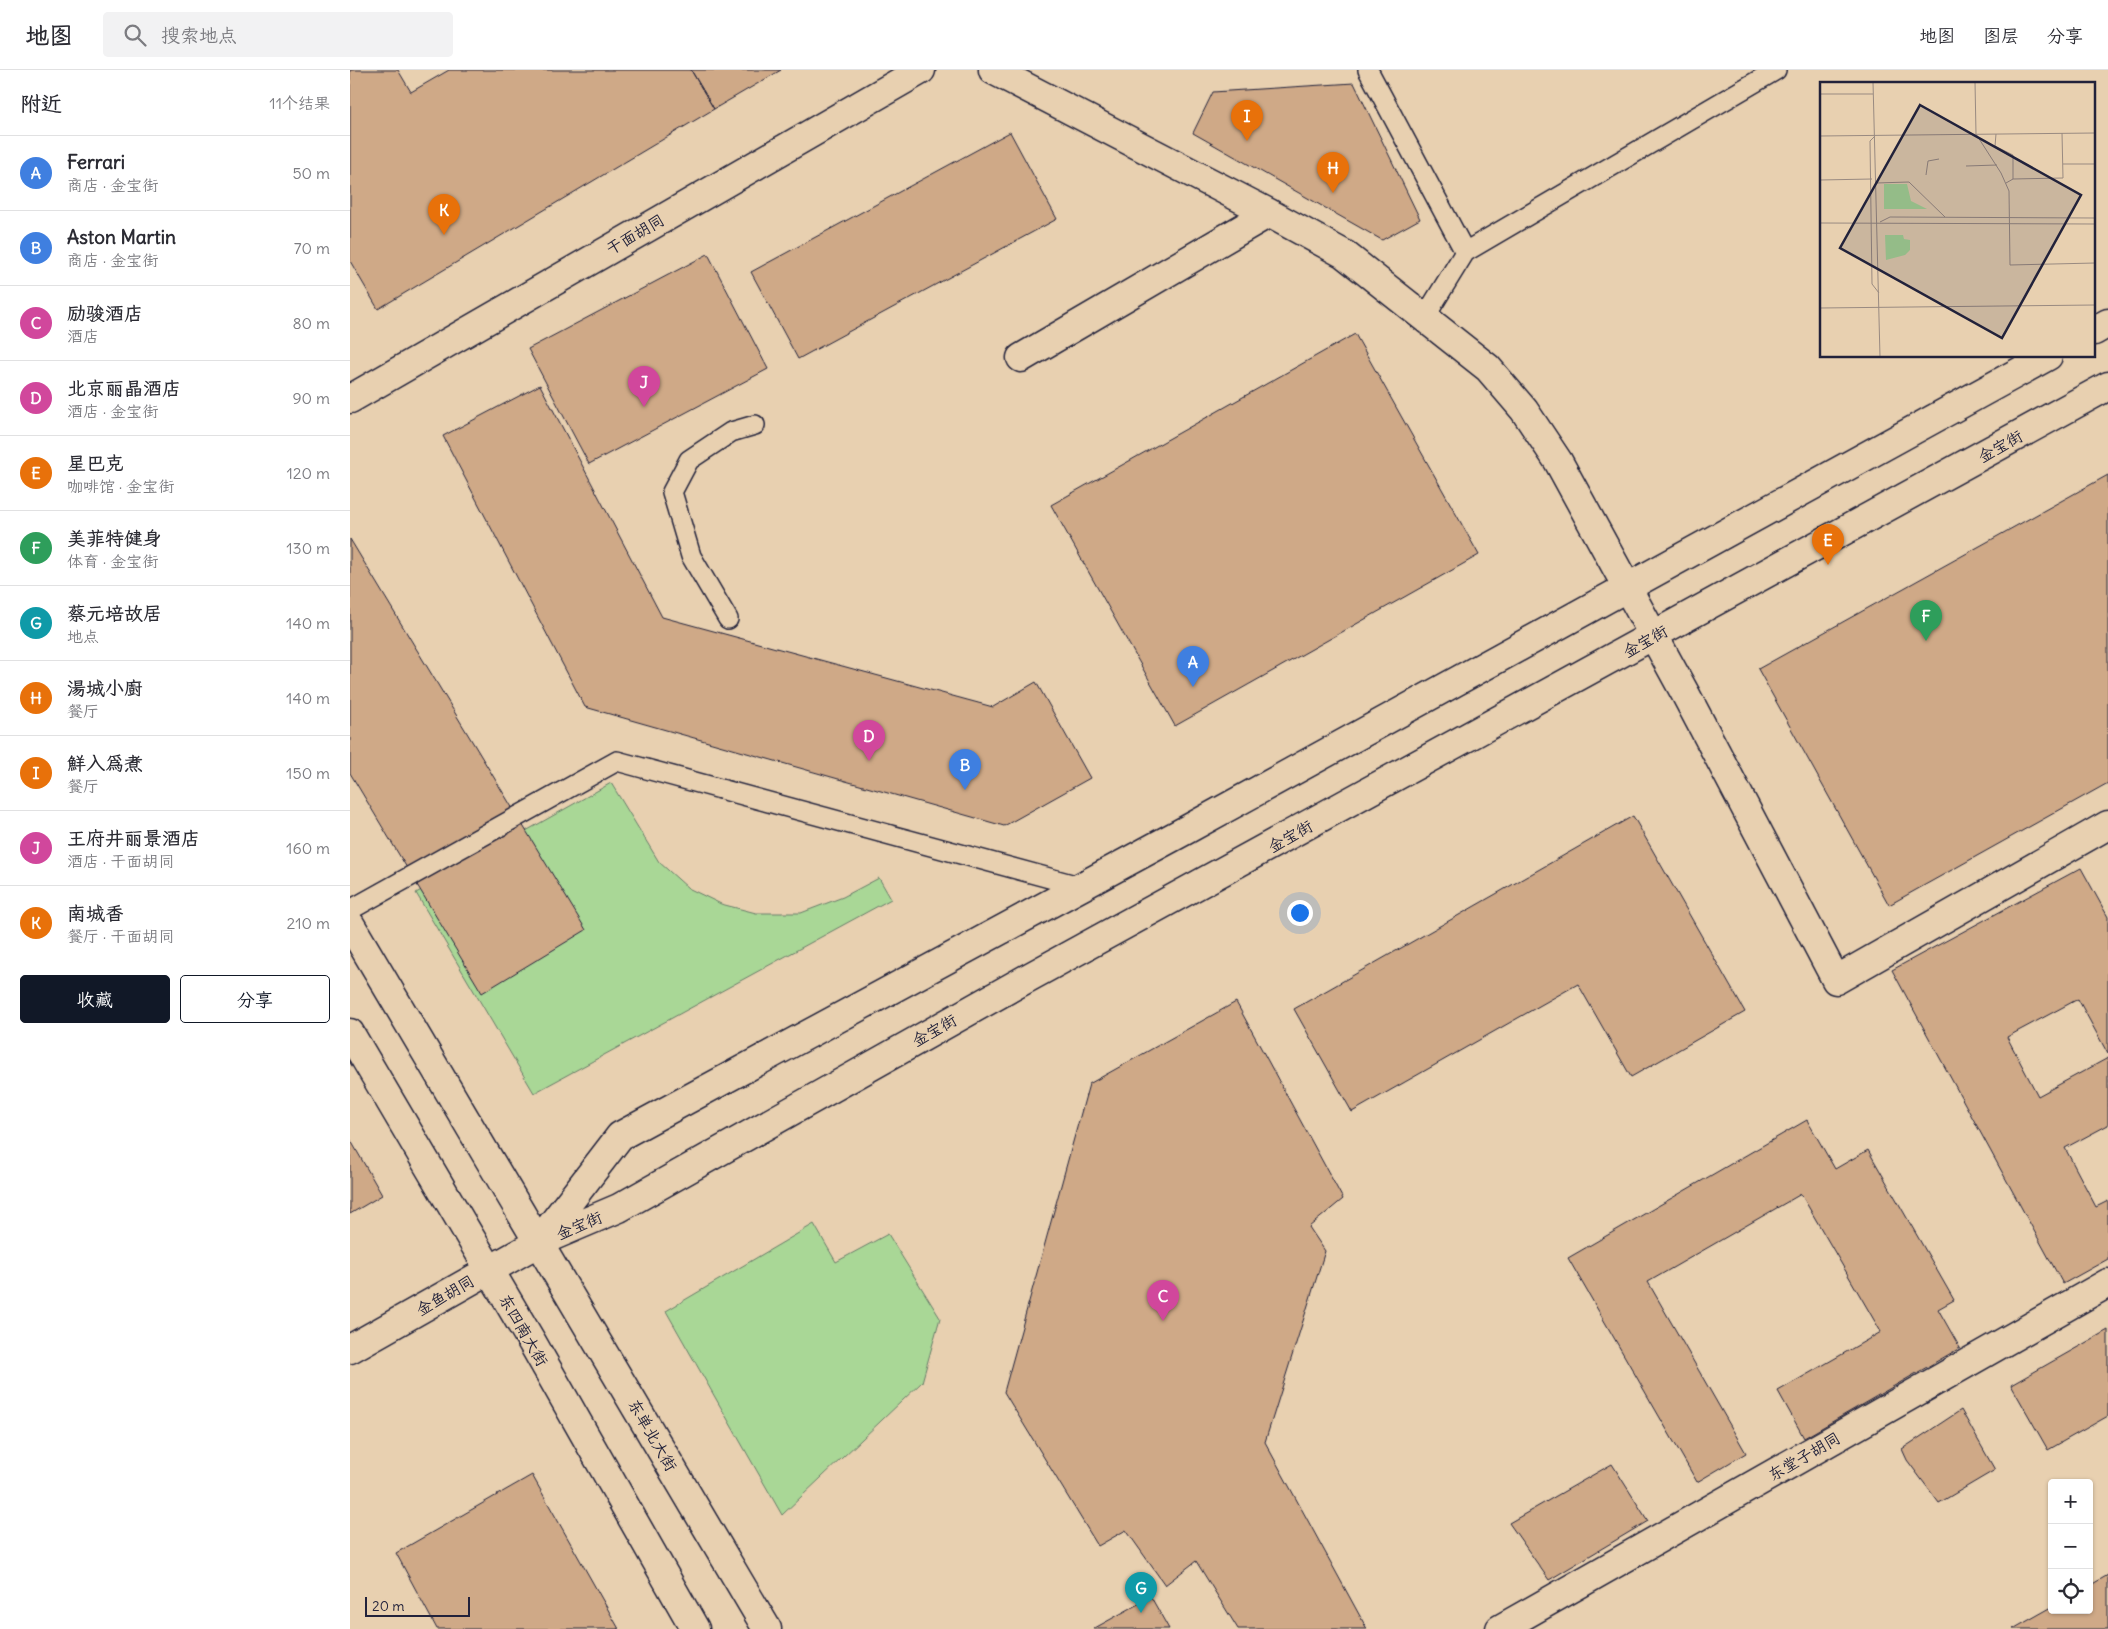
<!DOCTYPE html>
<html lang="zh">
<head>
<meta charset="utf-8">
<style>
	:root { --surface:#fff; --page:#f2f2f3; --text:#2b2b33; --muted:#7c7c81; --line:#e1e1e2; --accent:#111827 }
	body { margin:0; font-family:Delius,"LXGW WenKai TC",sans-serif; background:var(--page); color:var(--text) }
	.controls { position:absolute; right:15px; bottom:15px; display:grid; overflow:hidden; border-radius:5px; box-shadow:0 1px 4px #0004 }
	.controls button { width:45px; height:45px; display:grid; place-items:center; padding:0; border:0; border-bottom:1px solid var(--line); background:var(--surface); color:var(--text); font:25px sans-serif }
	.scale { position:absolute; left:15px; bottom:12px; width:105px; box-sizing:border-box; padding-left:5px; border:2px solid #22223b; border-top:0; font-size:14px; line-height:18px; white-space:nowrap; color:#22223b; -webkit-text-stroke:4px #e8d0b0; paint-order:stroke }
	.you { position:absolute; left:949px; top:842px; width:18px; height:18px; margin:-12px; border:4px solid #fff; border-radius:50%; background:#1a73e8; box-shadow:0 0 0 8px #1a73e833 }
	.badge { display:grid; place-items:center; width:32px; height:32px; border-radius:50%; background:var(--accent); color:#fff; font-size:16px; font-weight:700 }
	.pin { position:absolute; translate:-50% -41px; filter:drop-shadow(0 1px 2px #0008) }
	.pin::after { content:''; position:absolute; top:26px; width:18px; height:15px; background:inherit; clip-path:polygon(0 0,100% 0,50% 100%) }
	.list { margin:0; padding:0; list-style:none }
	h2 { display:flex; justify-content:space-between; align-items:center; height:65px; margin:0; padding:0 20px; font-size:21px }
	h2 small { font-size:16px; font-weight:400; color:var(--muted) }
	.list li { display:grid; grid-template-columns:32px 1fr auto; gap:15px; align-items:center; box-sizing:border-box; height:75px; padding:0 20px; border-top:1px solid var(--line) }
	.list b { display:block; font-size:19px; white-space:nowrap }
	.list p { margin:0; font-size:16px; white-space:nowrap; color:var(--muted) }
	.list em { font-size:16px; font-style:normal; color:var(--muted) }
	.actions { display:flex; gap:10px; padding:15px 20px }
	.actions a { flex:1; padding:11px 0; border:1px solid var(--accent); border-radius:5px; text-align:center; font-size:18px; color:var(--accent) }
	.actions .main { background:var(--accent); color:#fff }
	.icon { flex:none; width:28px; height:28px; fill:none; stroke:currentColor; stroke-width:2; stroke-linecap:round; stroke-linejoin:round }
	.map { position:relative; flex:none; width:1758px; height:1559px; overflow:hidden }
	header { display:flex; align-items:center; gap:30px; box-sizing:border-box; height:70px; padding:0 25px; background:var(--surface); border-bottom:1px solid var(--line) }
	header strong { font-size:24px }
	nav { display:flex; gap:28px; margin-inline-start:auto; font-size:18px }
	.search { width:350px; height:45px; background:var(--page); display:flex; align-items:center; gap:12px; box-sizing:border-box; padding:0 18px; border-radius:5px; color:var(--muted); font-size:19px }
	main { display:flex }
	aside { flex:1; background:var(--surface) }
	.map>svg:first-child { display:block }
	.green { fill:#a9d796; stroke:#667c68 }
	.building { fill:#cfa987; stroke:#22223b }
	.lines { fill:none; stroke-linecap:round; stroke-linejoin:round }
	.service-casing { stroke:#22223b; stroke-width:22 }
	.minor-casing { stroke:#22223b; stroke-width:31 }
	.secondary-casing { stroke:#22223b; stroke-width:31 }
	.primary-casing { stroke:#22223b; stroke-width:31 }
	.service { stroke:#e8d0b0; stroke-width:19 }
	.minor { stroke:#e8d0b0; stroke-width:28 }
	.secondary { stroke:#e8d0b0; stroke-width:28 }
	.primary { stroke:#e8d0b0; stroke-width:28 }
	.labels { text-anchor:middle; stroke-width:4; stroke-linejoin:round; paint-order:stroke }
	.street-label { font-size:16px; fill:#22223b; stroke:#e8d0b0 }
	.inset-road { fill:none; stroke:#998a81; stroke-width:1 }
	.view { fill:#22223b; fill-opacity:0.15; stroke:#22223b; stroke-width:2.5 }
	.inset-edge { fill:none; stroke:#22223b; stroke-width:2.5 }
</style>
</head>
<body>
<header>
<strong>地图</strong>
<div class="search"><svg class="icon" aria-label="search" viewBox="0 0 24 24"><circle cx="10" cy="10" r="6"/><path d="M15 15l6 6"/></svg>搜索地点</div>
<nav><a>地图</a><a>图层</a><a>分享</a></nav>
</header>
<main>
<aside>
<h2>附近<small>11个结果</small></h2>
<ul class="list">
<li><span class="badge" style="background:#3f7fe0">A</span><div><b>Ferrari</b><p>商店 · 金宝街</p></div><em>50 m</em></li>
<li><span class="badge" style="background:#3f7fe0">B</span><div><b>Aston Martin</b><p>商店 · 金宝街</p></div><em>70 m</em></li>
<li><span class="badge" style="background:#d1479c">C</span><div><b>励骏酒店</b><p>酒店</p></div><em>80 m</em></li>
<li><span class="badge" style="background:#d1479c">D</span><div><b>北京丽晶酒店</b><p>酒店 · 金宝街</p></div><em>90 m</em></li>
<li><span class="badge" style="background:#e8710a">E</span><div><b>星巴克</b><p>咖啡馆 · 金宝街</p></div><em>120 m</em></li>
<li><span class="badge" style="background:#2e9e5b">F</span><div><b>美菲特健身</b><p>体育 · 金宝街</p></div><em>130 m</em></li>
<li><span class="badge" style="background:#0f9aa8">G</span><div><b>蔡元培故居</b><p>地点</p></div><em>140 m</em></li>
<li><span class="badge" style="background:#e8710a">H</span><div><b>湯城小廚</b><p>餐厅</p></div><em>140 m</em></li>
<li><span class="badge" style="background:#e8710a">I</span><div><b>鮮入為煮</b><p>餐厅</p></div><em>150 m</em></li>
<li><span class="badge" style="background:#d1479c">J</span><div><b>王府井丽景酒店</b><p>酒店 · 干面胡同</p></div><em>160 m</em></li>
<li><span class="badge" style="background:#e8710a">K</span><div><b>南城香</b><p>餐厅 · 干面胡同</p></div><em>210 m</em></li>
</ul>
<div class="actions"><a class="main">收藏</a><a>分享</a></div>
</aside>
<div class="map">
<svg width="1758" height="1559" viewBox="0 0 1758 1559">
	<rect width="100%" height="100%" fill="#e8d0b0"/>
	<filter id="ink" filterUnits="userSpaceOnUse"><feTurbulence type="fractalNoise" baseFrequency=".02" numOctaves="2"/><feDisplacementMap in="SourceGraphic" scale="10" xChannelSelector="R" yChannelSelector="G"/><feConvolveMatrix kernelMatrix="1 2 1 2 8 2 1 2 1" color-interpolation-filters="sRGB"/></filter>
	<g filter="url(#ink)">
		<path class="green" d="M261,713L309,792L338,818L371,834L406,843H451L493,827L529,808L541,829L184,1023L66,823Z
			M464,1154L486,1192L538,1164L590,1248L572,1312L432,1445L316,1241Z"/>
		<path class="building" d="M0,0H48L61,22L99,0H341L364,39L28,239L0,191Z
			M341,0H431L364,39Z
			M1004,13L1070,149L1032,170L843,63L863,22Z
			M660,62L707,149L448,289L401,202Z
			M358,184L418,299L239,394L178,279Z
			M1005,264L1129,485L825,656L701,435Z
			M190,315L312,547L643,637L686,612L740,708L654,756L235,637L93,366Z
			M1758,405V713L1539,835L1408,599Z
			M0,469L236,860L132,923L0,703Z
			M1283,746L1395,942L1281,1007L1228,914L1002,1042L944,939Z
			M1731,798L1758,847V984L1728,929L1657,967L1688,1026L1758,988V1055L1715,1078L1746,1137L1758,1131V1189L1713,1214L1542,900Z
			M886,932L993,1129L959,1157L975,1181L915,1372L1017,1559H888L846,1491L815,1515L776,1460L748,1476L654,1322L739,1014Z
			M1457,1050L1485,1099L1518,1080L1604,1230L1588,1239L1610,1278L1454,1368L1428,1321L1531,1262L1451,1124L1298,1212L1396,1383L1347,1412L1218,1188Z
			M0,1069L32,1125L0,1144Z
			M1758,1260V1346L1698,1380L1661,1315Z
			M1611,1340L1645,1400L1589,1433L1557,1390L1552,1379Z
			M1262,1394L1298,1451L1199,1510L1159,1453Z
			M182,1405L269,1559H87L46,1483Z
			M1758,1505V1559H1663L1702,1537V1540H1739V1516Z
			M801,1527L819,1559H743Z"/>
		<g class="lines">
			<defs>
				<path id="service" d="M1018,0L1115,182
					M1075,247L1115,182L1426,0
					M378,549L341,486L322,422L339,390L381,362L405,355
					M0,840L267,691L729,816"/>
				<path id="minor" d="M643,0L919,143L994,184L1138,298L1174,340L1208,391L1336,625L1486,910L1758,755
					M671,288L919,143
					M0,329L571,0
					M1150,1559L1758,1213"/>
				<path id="secondary" d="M1744,261L1758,253
					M190,1170L270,1066L836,760L1698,286
					M0,1279L189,1172L269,1138L676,909L1758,316"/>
				<path id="primary" d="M0,854L417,1559
					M0,963L182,1272L345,1559"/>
			</defs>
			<use href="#service" class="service-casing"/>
			<use href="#minor" class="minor-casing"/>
			<use href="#secondary" class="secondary-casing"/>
			<use href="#primary" class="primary-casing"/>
			<use href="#service" class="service"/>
			<use href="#minor" class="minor"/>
			<use href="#secondary" class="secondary"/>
			<use href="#primary" class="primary"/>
		</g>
	</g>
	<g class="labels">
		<g class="street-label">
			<text transform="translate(285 164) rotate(-30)" y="6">干面胡同</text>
			<text transform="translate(1650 376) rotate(-29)" y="6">金宝街</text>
			<text transform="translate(1295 571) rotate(-29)" y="6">金宝街</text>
			<text transform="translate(940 766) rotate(-29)" y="6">金宝街</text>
			<text transform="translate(584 960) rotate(-29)" y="6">金宝街</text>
			<text transform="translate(229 1155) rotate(-23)" y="6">金宝街</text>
			<text transform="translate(95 1225) rotate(-30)" y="6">金鱼胡同</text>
			<text transform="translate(174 1260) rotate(60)" y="6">东四南大街</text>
			<text transform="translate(303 1365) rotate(60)" y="6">东单北大街</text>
			<text transform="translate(1454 1386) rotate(-30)" y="6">东堂子胡同</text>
		</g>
	</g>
	<g transform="translate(1470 12)">
		<rect width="275" height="275" fill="#e8d0b0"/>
		<path d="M64,102H87L91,119L107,127H64ZM65,153H83L84,157L90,158V168L85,173L66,178Z" fill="#a9d796"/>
		<path class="inset-road" d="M53,0L60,275M155,0L156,52L181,91L189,109L190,183L275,181M0,12H53M176,52L175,64L193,73V97M0,54L275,51M55,54L50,59L52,202L59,211M243,82H275M146,84L177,83M106,93L108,79L119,77M0,98L52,97M56,101L89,100L125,135M186,101L193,97L243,96L242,51M60,140L70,135L275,136M0,141L275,142M0,226L275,223"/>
		<path class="view" d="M100,23L261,113L182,256L20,166Z"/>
		<rect width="275" height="275" class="inset-edge"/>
	</g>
</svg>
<div class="controls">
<button>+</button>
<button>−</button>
<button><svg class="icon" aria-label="locate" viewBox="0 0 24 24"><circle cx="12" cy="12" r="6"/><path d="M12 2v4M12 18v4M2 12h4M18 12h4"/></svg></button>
</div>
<div class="scale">20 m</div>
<div class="you"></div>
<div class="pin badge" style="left:843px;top:617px;background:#3f7fe0">A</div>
<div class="pin badge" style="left:615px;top:720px;background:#3f7fe0">B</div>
<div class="pin badge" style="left:813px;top:1251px;background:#d1479c">C</div>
<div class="pin badge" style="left:519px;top:691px;background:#d1479c">D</div>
<div class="pin badge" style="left:1478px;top:495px;background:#e8710a">E</div>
<div class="pin badge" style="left:1576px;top:571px;background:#2e9e5b">F</div>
<div class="pin badge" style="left:791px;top:1543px;background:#0f9aa8">G</div>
<div class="pin badge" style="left:983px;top:123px;background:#e8710a">H</div>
<div class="pin badge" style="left:897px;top:71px;background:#e8710a">I</div>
<div class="pin badge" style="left:294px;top:337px;background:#d1479c">J</div>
<div class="pin badge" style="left:94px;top:165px;background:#e8710a">K</div>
</div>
</main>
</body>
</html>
